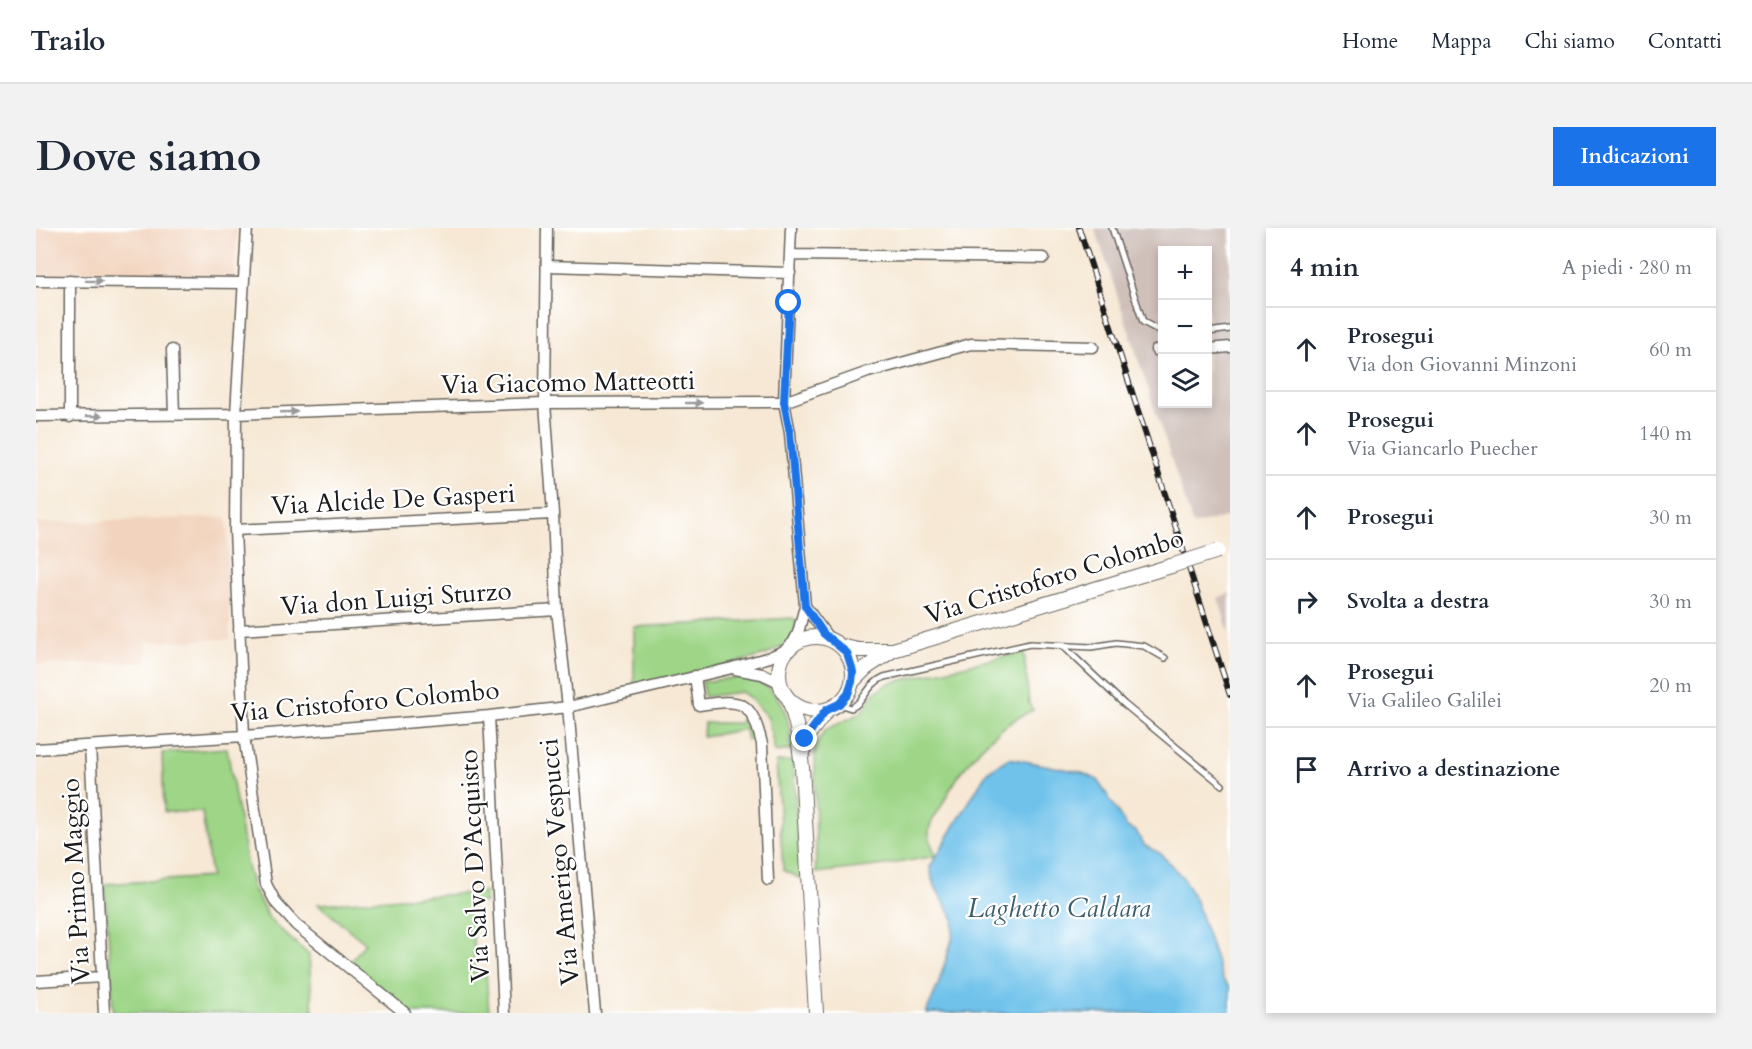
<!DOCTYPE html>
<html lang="it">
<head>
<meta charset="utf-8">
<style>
	:root { --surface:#fff; --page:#f2f2f3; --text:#1f2937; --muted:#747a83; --line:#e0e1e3; --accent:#1a73e8 }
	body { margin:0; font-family:Cardo,serif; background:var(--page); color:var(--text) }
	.controls { position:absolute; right:18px; top:18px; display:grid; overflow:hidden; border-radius:0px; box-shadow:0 3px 9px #0003 }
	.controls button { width:54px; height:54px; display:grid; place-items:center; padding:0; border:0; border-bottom:2px solid var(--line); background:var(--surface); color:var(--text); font:30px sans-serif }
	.stop { position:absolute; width:18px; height:18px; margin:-14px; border:4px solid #1a73e8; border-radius:50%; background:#fff }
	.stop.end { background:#1a73e8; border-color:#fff; box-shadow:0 2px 6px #0008 }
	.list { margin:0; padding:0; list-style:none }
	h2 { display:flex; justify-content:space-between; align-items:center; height:78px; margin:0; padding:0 24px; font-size:26px }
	h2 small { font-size:20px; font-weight:400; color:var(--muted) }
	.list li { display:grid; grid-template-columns:39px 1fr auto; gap:18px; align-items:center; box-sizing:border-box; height:84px; padding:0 24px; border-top:2px solid var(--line) }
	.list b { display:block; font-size:22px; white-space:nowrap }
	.list p { margin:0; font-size:20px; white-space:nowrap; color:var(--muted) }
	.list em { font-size:20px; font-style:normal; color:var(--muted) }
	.icon { flex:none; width:33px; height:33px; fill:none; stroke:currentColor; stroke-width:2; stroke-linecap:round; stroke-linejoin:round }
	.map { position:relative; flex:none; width:1194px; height:785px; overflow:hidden; border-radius:0px }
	header { display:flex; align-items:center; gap:36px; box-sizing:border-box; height:84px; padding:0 30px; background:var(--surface); border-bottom:2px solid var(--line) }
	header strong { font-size:28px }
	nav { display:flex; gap:33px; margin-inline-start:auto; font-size:21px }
	.intro { display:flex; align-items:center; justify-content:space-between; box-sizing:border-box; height:144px; padding:0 36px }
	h1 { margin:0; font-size:42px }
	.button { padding:15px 27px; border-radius:0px; background:var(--accent); color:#fff; font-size:21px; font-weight:700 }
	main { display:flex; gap:36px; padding:0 36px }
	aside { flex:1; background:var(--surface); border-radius:0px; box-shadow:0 3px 9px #0003 }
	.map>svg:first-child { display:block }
	.built { fill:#f2d4be }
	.industrial { fill:#cfc0ba; fill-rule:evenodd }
	.green { fill:#9ed587; stroke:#5d7852; stroke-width:1.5 }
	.water { fill:#6fc2eb; stroke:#466f84; stroke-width:1.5 }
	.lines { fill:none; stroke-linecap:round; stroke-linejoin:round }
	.lane-casing { stroke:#68635c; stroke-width:8 }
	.street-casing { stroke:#68635c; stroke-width:13 }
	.secondary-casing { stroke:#68635c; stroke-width:16 }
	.lane { stroke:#fff; stroke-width:5 }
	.street { stroke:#fff; stroke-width:10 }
	.secondary { stroke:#fff; stroke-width:14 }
	.rail-casing { stroke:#1c1c1c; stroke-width:6 }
	.rail { stroke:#fff; stroke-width:4; stroke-dasharray:11; stroke-linecap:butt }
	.secondary-bridge-casing { stroke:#68635c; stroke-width:16; stroke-linecap:butt }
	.secondary-bridge { stroke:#fff; stroke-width:14 }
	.oneway { fill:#999 }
	.route { stroke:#1a73e8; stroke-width:8 }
	.labels { text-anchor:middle; stroke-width:4.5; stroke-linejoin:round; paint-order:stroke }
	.street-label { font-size:26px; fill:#1c1c1c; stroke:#fff }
	.water-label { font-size:27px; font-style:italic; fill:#3d5e6f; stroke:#fff }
</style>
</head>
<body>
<header>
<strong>Trailo</strong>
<nav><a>Home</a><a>Mappa</a><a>Chi siamo</a><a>Contatti</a></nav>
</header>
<div class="intro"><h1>Dove siamo</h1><a class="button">Indicazioni</a></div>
<main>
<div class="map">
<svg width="1194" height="785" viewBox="0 0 1194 785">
	<rect width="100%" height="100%" fill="#fff"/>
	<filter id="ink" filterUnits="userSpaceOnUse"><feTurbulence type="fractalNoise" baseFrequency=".0167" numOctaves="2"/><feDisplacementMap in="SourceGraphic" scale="12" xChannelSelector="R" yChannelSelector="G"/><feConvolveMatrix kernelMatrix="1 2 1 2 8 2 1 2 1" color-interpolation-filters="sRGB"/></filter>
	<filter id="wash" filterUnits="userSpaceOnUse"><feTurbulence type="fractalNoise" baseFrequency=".008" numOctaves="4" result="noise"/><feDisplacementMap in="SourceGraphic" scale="24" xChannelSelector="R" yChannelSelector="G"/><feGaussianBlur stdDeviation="1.35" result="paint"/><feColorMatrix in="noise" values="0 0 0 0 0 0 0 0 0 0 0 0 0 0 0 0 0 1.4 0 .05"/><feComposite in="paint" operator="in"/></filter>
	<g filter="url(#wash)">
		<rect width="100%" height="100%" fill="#f6e8d4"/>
		<path class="built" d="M0,0H202L198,48L0,46Z
			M191,289L194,411L111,414V434L0,437V295Z"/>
		<path class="industrial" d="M1059,0H1194V288L1157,297ZM1126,22H1172V176H1126Z
			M1194,365V407L1182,370Z"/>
		<path class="green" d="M756,390L761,393L759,407L750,416L730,427L598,461V399Z
			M988,424L993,476L997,482C958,499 924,539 906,577C902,585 894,593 893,602C892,611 897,620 900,628L850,637L780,645L779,518L789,502L825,485L838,465L853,455Z
			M704,449C711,451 720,452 726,455C750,470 754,498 757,522L739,524L732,490L713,469L705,464L668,469L666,454Z
			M706,484L713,489L721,510L711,512L709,501L667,509L668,495H705Z
			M191,520L211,638L217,660L234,692L273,727L277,785H77L69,656L175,649L166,584H128L126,525Z
			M757,533L765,651L747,642L740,534Z
			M449,664V674L435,676L439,744H450L453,785H376L313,736L329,715L282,676Z"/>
		<path class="water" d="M973,530L1044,544L1062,552L1091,599L1100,603L1109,618L1124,625L1147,650L1160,673L1187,752L1194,759V785H890L902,757L916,712L918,691L897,655L894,639L951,544Z"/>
	</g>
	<g filter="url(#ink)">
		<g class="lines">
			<defs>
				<path id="lane" d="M1076,0L1107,94L1126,104
					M1172,104L1194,101
					M1028,419L1088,476L1186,557
					M803,476L815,480C829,474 830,457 848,449L994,416L1055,419L1080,415L1108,418L1129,430"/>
				<path id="street" d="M211,0L200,186L199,302L208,508L230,656L240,675L260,697L369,785
					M511,0L509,175L517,286L521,382L532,479L559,785
					M755,0L748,174L754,205L769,378L762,405L756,417
					M755,27L1008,30
					M511,38L754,45
					M0,53L207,55
					M1172,121L1194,119
					M136,122L138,187
					M1120,122H1126
					M0,188L200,186L509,175L748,174L832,144L935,116L1057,119
					M34,189V53
					M199,302L517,286
					M769,378L793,411
					M203,402L521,382
					M699,441L726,446L743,454
					M659,448L663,477C706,471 715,471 726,516L732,652
					M453,488L468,785
					M54,518L68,785
					M0,521L208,508L453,488L532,479L696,440L734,429L752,421
					M0,753L66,749"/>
				<path id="secondary" d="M743 446a37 37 0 1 1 74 0a37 37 0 1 1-74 0Z
					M804,418L823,422H857
					M816,454L830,440L857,422L1135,338
					M754,474L761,500L766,539L780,785
					M767,525L769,511L791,482"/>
			</defs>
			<use href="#lane" class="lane-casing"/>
			<use href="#street" class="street-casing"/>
			<use href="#secondary" class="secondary-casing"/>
			<use href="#lane" class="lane"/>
			<use href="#street" class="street"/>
			<use href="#secondary" class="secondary"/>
			<defs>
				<path id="rail" d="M1043,0L1194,467"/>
			</defs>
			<use href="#rail" class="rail-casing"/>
			<use href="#rail" class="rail"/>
			<defs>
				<path id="secondary-bridge" d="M1135,338L1182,323"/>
			</defs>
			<use href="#secondary-bridge" class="secondary-bridge-casing"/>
			<use href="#secondary-bridge" class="secondary-bridge"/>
		</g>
		<defs><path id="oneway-solid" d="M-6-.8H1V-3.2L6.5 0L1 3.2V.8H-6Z" transform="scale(1.5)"/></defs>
		<g class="oneway">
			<use href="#oneway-solid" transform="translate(58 53) rotate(1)"/>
			<use href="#oneway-solid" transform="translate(658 175)"/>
			<use href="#oneway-solid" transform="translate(253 184) rotate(-2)"/>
			<use href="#oneway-solid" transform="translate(58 188) rotate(-1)"/>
		</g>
	</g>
	<g class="lines" filter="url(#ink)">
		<path class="route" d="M753,75L748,174L754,205L769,378L788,406L811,425L817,444L816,454L812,466L803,476L790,482L769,511"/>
	</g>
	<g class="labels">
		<g class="street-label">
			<text transform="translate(532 154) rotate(-1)" y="9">Via Giacomo Matteotti</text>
			<text transform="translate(357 271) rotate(-3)" y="9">Via Alcide De Gasperi</text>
			<text transform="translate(1018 348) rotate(-17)" y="9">Via Cristoforo Colombo</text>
			<text transform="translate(360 370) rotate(-4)" y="9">Via don Luigi Sturzo</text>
			<text transform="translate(329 473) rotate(-5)" y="9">Via Cristoforo Colombo</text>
			<text transform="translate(523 634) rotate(-95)" y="9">Via Amerigo Vespucci</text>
			<text transform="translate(438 638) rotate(-93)" y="9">Via Salvo D’Acquisto</text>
			<text transform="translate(39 653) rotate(-93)" y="9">Via Primo Maggio</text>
		</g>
		<g class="water-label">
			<text x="1023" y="689">Laghetto Caldara</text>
		</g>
	</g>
</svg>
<div class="controls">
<button>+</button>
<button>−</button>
<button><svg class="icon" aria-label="layers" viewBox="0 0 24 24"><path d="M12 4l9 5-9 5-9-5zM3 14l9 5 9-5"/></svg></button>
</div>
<div class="stop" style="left:753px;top:75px"></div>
<div class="stop end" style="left:769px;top:511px"></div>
</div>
<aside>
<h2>4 min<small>A piedi · 280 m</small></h2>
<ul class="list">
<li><svg class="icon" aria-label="ahead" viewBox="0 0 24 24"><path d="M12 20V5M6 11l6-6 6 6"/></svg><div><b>Prosegui</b><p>Via don Giovanni Minzoni</p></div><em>60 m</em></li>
<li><svg class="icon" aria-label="ahead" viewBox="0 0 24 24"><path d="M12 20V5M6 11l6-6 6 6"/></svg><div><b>Prosegui</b><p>Via Giancarlo Puecher</p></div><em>140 m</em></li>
<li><svg class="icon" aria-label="ahead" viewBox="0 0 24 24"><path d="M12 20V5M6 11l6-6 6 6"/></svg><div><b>Prosegui</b></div><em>30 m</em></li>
<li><svg class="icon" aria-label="right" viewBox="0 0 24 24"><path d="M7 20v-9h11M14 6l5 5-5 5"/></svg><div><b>Svolta a destra</b></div><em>30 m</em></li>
<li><svg class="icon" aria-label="ahead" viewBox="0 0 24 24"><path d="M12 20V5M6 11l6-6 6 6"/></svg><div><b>Prosegui</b><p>Via Galileo Galilei</p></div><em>20 m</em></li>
<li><svg class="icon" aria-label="arrive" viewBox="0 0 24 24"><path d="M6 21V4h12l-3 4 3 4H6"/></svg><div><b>Arrivo a destinazione</b></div></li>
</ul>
</aside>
</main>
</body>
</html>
